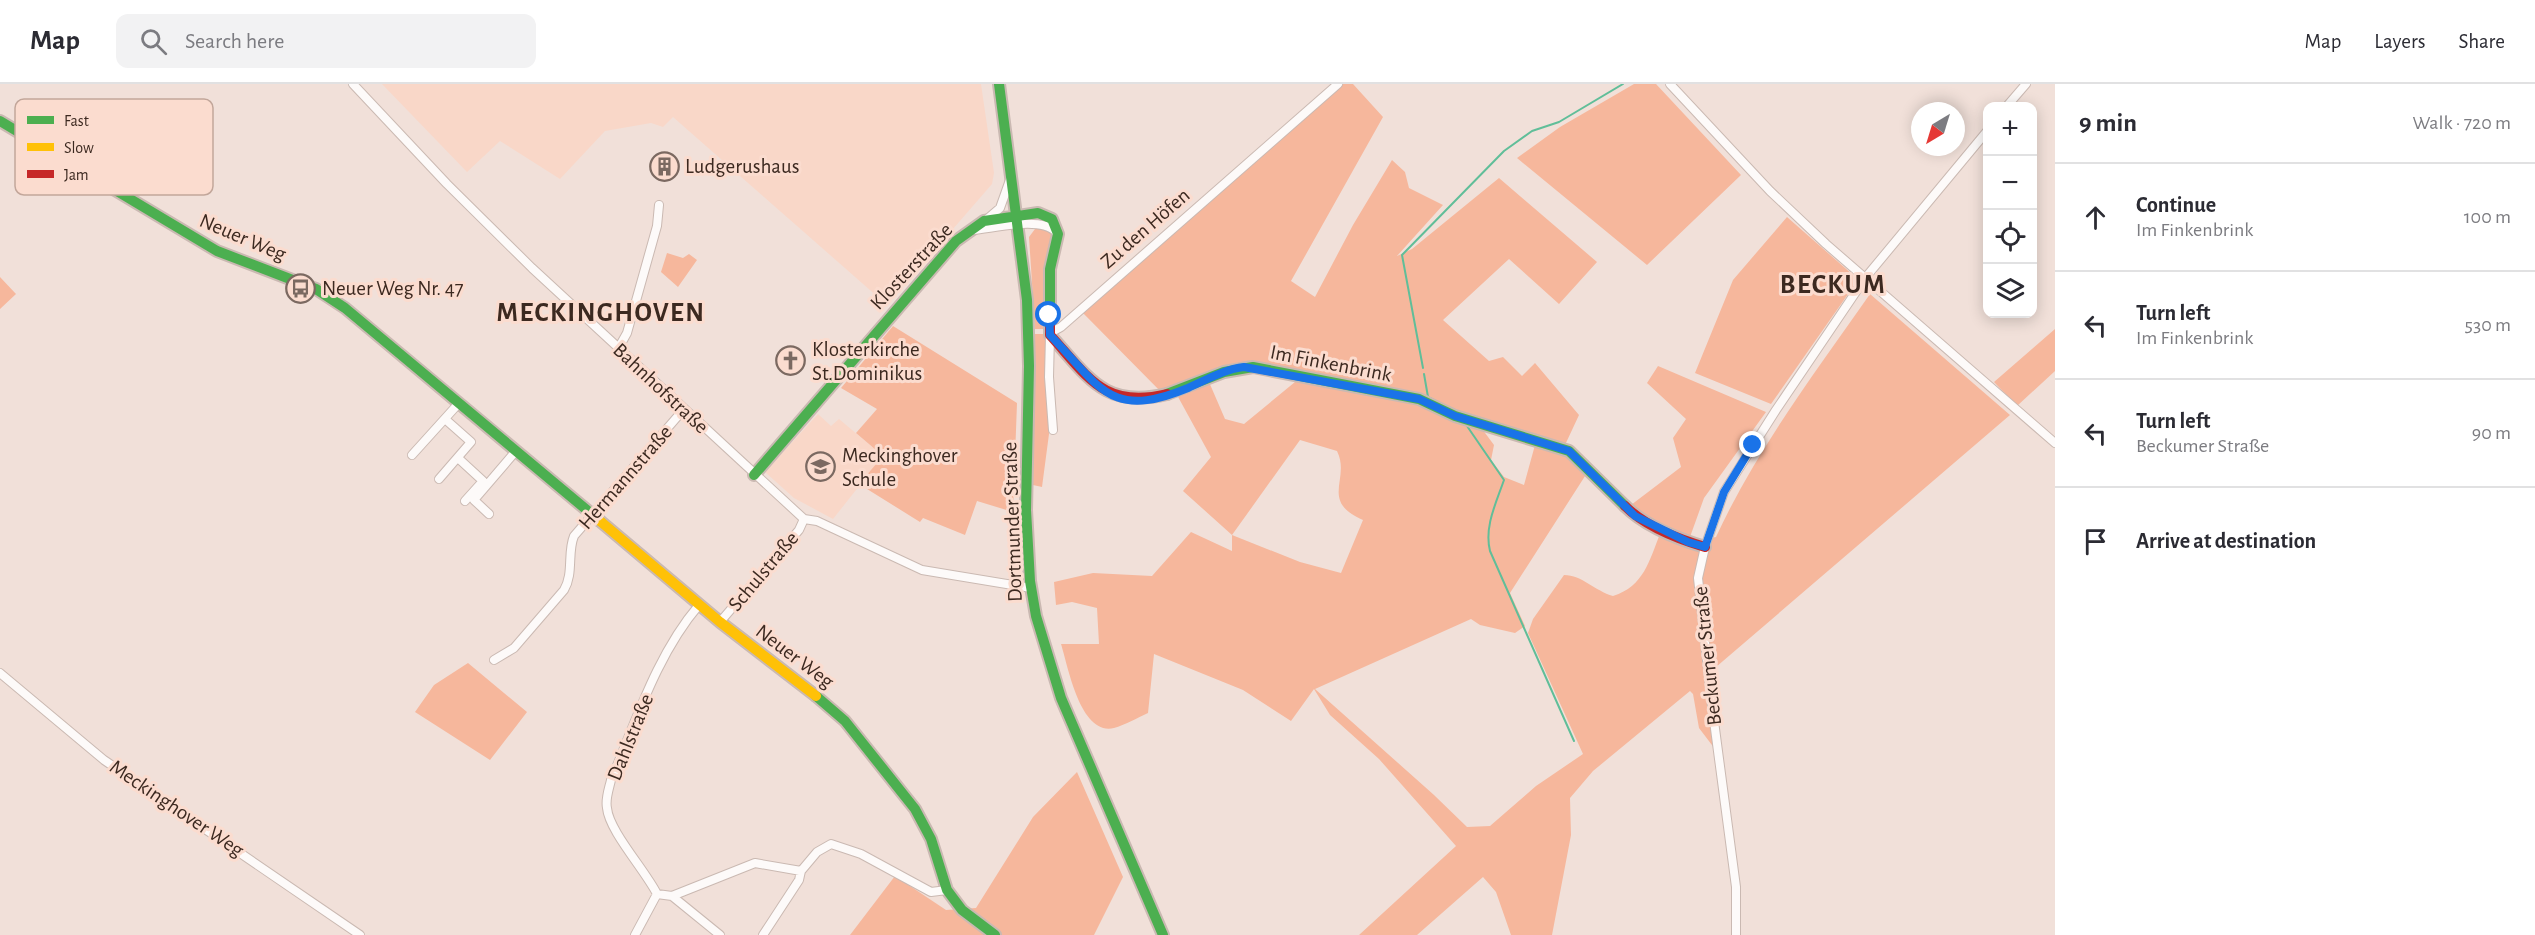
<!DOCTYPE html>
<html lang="en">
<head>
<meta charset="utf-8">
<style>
	:root { --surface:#fff; --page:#f2f2f3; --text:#2b2b33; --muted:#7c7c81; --line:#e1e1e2 }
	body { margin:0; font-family:"Alegreya Sans",sans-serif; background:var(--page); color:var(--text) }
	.controls { position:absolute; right:18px; top:18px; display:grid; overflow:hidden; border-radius:12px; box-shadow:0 3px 15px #0003 }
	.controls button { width:54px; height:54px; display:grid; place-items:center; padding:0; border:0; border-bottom:2px solid var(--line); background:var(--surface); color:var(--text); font:30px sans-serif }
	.compass { position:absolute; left:1911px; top:18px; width:54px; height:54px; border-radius:50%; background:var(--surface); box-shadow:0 3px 15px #0003; rotate:218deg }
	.stop { position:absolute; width:18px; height:18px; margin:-14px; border:4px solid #1a73e8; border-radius:50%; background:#fff }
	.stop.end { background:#1a73e8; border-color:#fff; box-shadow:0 2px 6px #0008 }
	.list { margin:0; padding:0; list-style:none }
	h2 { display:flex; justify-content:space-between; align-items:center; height:78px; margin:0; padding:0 24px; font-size:26px }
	h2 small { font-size:20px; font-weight:400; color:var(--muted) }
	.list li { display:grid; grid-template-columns:39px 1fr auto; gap:18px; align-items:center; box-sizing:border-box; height:108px; padding:0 24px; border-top:2px solid var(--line) }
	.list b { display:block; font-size:22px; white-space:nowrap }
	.list p { margin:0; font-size:20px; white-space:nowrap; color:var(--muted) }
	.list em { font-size:20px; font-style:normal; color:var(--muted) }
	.icon { flex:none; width:33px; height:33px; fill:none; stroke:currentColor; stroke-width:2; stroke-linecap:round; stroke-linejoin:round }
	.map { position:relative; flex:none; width:2055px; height:851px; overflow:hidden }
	header { display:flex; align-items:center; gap:36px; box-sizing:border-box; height:84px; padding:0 30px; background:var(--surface); border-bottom:2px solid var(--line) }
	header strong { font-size:28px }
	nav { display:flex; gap:33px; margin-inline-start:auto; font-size:21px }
	.search { width:420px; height:54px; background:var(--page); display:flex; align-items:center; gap:15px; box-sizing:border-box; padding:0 21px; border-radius:12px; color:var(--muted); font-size:22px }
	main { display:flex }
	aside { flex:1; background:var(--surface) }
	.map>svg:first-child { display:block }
	.built { fill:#f9d7c8 }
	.green { fill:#f6b79c; fill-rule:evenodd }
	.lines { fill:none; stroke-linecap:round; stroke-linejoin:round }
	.stream { stroke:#60be99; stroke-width:2 }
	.street-casing { stroke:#cab9b2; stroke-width:10 }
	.fast-casing { stroke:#cab9b2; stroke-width:14 }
	.slow-casing { stroke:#cab9b2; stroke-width:14 }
	.jam-casing { stroke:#cab9b2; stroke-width:14 }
	.street { stroke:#fdfaf9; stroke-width:8 }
	.fast { stroke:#4caf50; stroke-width:10 }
	.slow { stroke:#ffc107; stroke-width:10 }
	.jam { stroke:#c62828; stroke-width:10 }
	.route { stroke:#1a73e8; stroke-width:8 }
	.labels { text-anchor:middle; stroke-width:6; stroke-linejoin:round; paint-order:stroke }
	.poi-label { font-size:21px; fill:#3c2920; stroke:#fbdccf; text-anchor:start }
	.street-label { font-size:21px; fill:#3c2920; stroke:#fbdccf }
	.district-label { font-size:27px; font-weight:bold; letter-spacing:1.5px; fill:#3c2920; stroke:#fbdccf }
	.key { fill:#fbdccf; stroke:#c2a69a; stroke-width:1.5 }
	.key-label { font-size:16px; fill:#3c2920 }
</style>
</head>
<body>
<header>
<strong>Map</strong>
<div class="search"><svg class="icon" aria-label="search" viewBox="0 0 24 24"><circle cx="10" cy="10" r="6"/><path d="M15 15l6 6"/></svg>Search here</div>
<nav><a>Map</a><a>Layers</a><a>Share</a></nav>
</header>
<main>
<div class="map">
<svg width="2055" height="851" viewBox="0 0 2055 851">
	<rect width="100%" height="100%" fill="#f1e0d9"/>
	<path class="built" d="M382,0H981L994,89L992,100L887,221L673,33L663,43L651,39L605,47L560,95L500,57L467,88Z
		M818,330L831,342L839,335L883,372L833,435L794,414L765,388Z"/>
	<path class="green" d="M1343,0H1353L1383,33L1291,197L1315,213L1353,141L1392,76L1405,88L1409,104L1443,121L1397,172L1412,165L1499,94L1597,178L1559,220L1509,175L1443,236L1489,277L1503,273L1522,292L1535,279L1579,331L1565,361L1471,330L1494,361L1491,376L1504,393L1524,401L1535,361L1569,372L1587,389L1510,509L1525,542L1515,549L1480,541L1471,535L1315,605L1434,711L1467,743L1490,742L1536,702L1583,670L1528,549L1533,535L1564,491C1582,491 1595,507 1613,512C1644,502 1649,477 1660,450L1703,465L1696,494L1718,669L1699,644L1693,610L1690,607L1593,687L1570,714L1571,751L1552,851H1511L1496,808L1483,793L1417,851H1359L1456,762L1379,675L1330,631L1314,605L1291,637L1243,606L1154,570L1148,629C1137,634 1125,641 1114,644C1080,652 1068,582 1061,560H1099L1097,524L1072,518L1056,521L1054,498L1093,489L1152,492L1191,448L1232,467V451L1183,407L1211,373L1177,311L1209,298L1225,335L1244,340L1295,298L1296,292L1254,282L1165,312L1083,229ZM1300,356L1337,367C1351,395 1319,417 1363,436L1341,489L1300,478L1232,451Z
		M1634,0H1656L1741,91L1647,181L1517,74L1560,43Z
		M1787,133L1853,191V203L1771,320L1695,289L1733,196Z
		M1042,143L1052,149L1054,154L1045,245H1035L1029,153L1035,145Z
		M667,169L683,174L689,170L697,176L678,203L661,188Z
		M0,193L16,210L0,225Z
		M1870,210L2010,331L1709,589L1700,493L1711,454L1716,453C1756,366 1815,289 1870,210Z
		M893,242L1017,319L1013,428L977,417L965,451L923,434L920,438L859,400L883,372L856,349L877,325L841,304Z
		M2055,245V287L2017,322L1994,298Z
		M1035,250H1046L1049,350L1042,403L1033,401Z
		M1658,282L1766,328L1704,414L1690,453L1647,434L1631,421L1681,383L1673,354L1686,335L1647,299Z
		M468,579L527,628L490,676L415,628L434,601Z
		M1077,688L1123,793L1094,851H850L895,792L946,826L976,824L1033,733Z"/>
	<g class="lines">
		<path class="stream" d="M1423,284L1402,171L1504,67L1532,47L1559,38L1623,0
			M1424,290L1428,313L1441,320
			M1467,342L1504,396C1496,419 1484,443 1490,467L1574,657"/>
		<defs>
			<path id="street" d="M353,0L447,100L532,184L804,435L817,437L922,486L1031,504
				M1670,0L1770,107L1826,160L2055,359
				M2007,22L2026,0
				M986,136L1000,124L1011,93
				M973,146C995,144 1041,132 1056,148
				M1050,249L1061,243L1338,0
				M1050,251L1049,293L1053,346
				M618,265L627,249L657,142L659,121
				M412,371L459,319
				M458,374L483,397L465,417
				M439,395L471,358L445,335
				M489,430L474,416L516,367
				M720,538L799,446L804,435
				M494,576L514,564L564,506C574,489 567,469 574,452L684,325
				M0,589L104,676L360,851
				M801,787L817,768L831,760L861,770L931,808L947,806
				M657,810L672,812L720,851
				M672,812L755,779L801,787L799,796L763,851
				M635,851L657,810C645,786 609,747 607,724C605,715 609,705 611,696C636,637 657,570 699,521
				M1736,851V803L1712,622L1698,494L1705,463L1724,408L1776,326L1866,193L1988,46"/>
			<path id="fast" d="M999,0L1027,216L1029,282L1026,426L1030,497L1036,532L1061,614L1163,851
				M0,37L217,167L316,205L345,224L600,437
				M1167,310L1224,288L1253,283L1419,315L1455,332L1569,367L1625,422
				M754,391L956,157L984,137L1038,129L1052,135L1058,150L1050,185V233
				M816,612L845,637L915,725L931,755L947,806L962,826L995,851"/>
			<path id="slow" d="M600,437L720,538L816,612"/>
			<path id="jam" d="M1050,233V251C1089,294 1104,325 1167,310
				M1625,422C1645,442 1678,455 1705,463"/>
		</defs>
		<use href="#street" class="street-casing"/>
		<use href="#fast" class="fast-casing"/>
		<use href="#slow" class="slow-casing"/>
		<use href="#jam" class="jam-casing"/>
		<use href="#street" class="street"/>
		<use href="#fast" class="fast"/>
		<use href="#slow" class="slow"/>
		<use href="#jam" class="jam"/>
	</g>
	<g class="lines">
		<path class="route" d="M1049,231L1050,251C1101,304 1110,336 1188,304C1206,296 1225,285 1244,283L1419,315L1455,332L1569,367L1635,432L1688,458L1705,463L1724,408L1753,361"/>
	</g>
	<defs>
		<symbol id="building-ring" viewBox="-11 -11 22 22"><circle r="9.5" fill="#fbdccf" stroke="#7b6961" stroke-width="1.5"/><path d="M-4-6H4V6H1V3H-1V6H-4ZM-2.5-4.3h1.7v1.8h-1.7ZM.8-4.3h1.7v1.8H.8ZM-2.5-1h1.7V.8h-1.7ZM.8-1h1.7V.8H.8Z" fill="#7b6961"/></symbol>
		<symbol id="bus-ring" viewBox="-11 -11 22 22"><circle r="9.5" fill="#fbdccf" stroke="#7b6961" stroke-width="1.5"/><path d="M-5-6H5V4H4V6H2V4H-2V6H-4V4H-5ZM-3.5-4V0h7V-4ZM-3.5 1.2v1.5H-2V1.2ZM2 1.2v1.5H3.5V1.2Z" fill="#7b6961"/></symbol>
		<symbol id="church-ring" viewBox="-11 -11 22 22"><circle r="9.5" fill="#fbdccf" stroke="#7b6961" stroke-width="1.5"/><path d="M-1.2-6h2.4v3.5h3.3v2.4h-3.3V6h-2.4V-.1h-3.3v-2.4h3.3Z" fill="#7b6961"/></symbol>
		<symbol id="school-ring" viewBox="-11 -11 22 22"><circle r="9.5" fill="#fbdccf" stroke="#7b6961" stroke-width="1.5"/><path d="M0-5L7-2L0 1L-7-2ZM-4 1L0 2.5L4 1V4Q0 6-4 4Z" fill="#7b6961"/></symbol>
	</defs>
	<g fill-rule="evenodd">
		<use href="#building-ring" x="648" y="66" width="33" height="33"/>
		<use href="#bus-ring" x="284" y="188" width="33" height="33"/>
		<use href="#church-ring" x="774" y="260" width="33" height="33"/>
		<use href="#school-ring" x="804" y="366" width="33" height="33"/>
	</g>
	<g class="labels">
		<g class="poi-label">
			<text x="685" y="89">Ludgerushaus</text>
			<text x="322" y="211">Neuer Weg Nr. 47</text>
			<text x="812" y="272">Klosterkirche<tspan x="812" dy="24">St.Dominikus</tspan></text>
			<text x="842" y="378">Meckinghover<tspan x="842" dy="24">Schule</tspan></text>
		</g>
		<g class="street-label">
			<text transform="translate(1145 144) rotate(-41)" y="7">Zu den Höfen</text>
			<text transform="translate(243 153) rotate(23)" y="7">Neuer Weg</text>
			<text transform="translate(911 182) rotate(-47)" y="7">Klosterstraße</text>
			<text transform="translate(1331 279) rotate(11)" y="7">Im Finkenbrink</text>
			<text transform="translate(661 304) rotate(43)" y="7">Bahnhofstraße</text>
			<text transform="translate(625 393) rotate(-49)" y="7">Hermannstraße</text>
			<text transform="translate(1012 438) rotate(-92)" y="7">Dortmunder Straße</text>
			<text transform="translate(763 487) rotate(-50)" y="7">Schulstraße</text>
			<text transform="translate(795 572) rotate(37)" y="7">Neuer Weg</text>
			<text transform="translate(1707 572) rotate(-96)" y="7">Beckumer Straße</text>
			<text transform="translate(630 653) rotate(-68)" y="7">Dahlstraße</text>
			<text transform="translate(177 724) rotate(34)" y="7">Meckinghover Weg</text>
		</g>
		<g class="district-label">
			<text x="1833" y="209">BECKUM</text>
			<text x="601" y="237">MECKINGHOVEN</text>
		</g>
	</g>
	<rect x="15" y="15" width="198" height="96" rx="9" class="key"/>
	<rect x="27" y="32" width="27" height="8" fill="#4caf50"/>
	<rect x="27" y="59" width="27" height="8" fill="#ffc107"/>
	<rect x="27" y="86" width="27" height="8" fill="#c62828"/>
	<g class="key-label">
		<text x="64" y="42">Fast</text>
		<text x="64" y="69">Slow</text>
		<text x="64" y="96">Jam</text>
	</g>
</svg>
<div class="controls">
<button>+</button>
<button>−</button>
<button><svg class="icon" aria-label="locate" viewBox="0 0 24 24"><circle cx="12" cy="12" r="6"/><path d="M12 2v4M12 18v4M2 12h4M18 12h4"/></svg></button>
<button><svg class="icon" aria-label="layers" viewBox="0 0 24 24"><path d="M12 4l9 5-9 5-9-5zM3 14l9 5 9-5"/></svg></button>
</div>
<svg class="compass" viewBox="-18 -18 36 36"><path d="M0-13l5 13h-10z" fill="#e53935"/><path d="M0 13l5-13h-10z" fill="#7c7c81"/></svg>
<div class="stop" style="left:1049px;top:231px"></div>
<div class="stop end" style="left:1753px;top:361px"></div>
</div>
<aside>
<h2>9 min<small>Walk · 720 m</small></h2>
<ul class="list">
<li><svg class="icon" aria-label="ahead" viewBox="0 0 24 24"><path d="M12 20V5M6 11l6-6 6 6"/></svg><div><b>Continue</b><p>Im Finkenbrink</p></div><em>100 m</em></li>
<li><svg class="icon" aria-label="left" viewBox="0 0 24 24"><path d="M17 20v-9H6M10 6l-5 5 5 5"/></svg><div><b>Turn left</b><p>Im Finkenbrink</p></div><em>530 m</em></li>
<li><svg class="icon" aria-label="left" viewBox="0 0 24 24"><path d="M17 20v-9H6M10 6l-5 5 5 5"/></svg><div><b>Turn left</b><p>Beckumer Straße</p></div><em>90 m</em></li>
<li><svg class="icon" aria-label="arrive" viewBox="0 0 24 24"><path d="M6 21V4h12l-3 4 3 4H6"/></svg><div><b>Arrive at destination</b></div></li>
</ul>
</aside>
</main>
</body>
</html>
